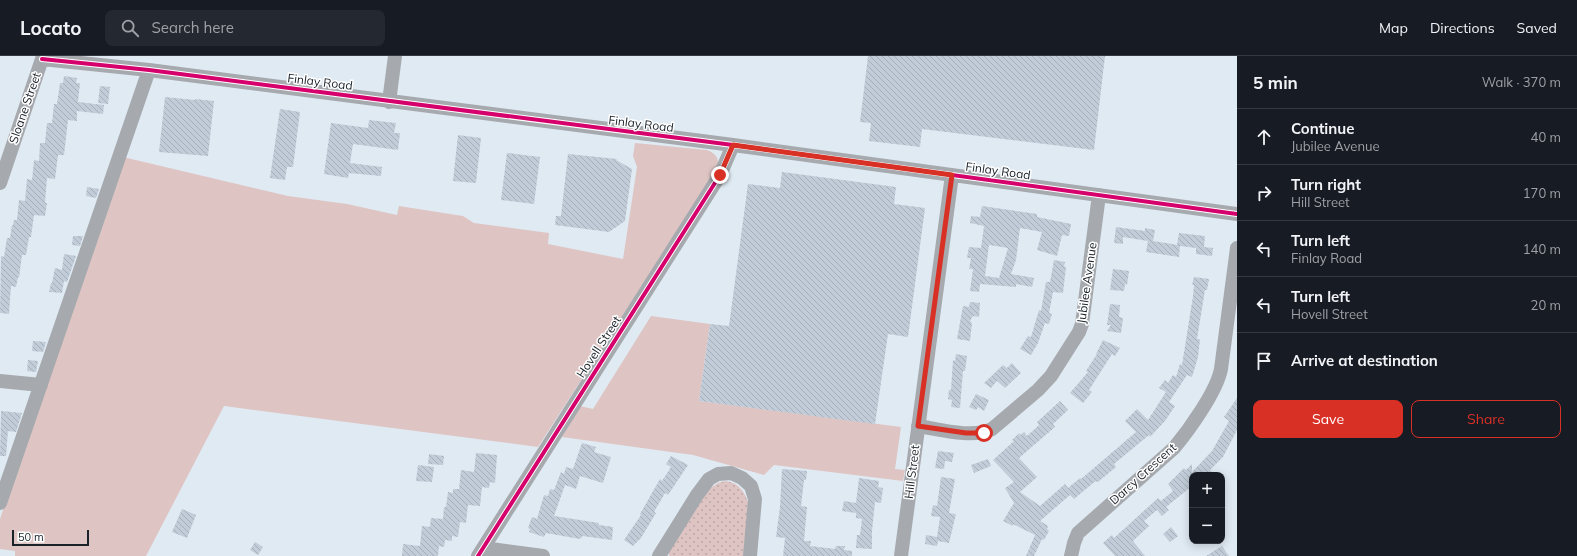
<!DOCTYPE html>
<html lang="en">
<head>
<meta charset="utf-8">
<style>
	:root { --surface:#171b24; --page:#242831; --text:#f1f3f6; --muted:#9ea1a6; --line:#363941; --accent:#d93025 }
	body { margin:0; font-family:Mulish,sans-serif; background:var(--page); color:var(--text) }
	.controls { position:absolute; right:12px; bottom:12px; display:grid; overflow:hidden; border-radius:8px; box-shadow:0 2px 10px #0003 }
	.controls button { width:36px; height:36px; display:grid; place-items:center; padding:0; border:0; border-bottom:1px solid var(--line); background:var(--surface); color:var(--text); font:20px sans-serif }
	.scale { position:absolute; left:12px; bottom:10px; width:77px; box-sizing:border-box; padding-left:4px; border:2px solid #192129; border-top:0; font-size:11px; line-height:14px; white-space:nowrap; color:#192129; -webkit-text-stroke:3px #fff; paint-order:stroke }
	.stop { position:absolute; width:12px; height:12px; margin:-9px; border:3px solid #d93025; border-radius:50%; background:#fff }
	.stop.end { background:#d93025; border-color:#fff; box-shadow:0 1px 4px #0008 }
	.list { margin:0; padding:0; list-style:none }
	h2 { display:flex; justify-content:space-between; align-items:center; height:52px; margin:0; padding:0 16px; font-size:17px }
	h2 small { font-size:13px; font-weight:400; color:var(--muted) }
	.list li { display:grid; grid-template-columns:26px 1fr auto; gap:12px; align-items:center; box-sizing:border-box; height:56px; padding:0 16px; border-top:1px solid var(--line) }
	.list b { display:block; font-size:15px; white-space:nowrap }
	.list p { margin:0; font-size:13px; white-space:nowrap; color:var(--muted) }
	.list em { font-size:13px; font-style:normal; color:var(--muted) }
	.actions { display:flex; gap:8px; padding:12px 16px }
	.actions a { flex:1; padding:9px 0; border:1px solid var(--accent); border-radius:8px; text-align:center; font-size:14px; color:var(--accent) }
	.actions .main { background:var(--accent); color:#fff }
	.icon { flex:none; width:22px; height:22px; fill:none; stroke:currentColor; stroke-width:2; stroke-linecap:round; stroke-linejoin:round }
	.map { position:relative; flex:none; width:1237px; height:500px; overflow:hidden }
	header { display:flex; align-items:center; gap:24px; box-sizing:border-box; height:56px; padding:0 20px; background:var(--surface); border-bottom:1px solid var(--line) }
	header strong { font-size:19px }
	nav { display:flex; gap:22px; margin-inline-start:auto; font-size:14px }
	.search { width:280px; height:36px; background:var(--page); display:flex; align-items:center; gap:10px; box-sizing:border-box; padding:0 14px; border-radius:8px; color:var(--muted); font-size:15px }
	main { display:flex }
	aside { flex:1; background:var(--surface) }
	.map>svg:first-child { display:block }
	.green { fill:#dec5c4 }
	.park { fill:url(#park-dots) }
	.building { fill:url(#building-back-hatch); fill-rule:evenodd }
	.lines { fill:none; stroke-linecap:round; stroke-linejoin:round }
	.minor { stroke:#a6aaae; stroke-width:14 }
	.cycleway-casing { stroke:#fff; stroke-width:6 }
	.cycleway { stroke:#d6006c; stroke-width:4 }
	.route { stroke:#d93025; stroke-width:5 }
	.labels { text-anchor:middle; stroke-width:3; stroke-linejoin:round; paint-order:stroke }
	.street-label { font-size:12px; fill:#192129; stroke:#fff }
</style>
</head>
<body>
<header>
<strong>Locato</strong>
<div class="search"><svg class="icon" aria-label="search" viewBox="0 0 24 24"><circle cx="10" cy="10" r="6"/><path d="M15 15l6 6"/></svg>Search here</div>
<nav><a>Map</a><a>Directions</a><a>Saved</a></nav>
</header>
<main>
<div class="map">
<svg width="1237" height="500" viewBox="0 0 1237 500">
	<defs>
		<pattern id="park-dots" width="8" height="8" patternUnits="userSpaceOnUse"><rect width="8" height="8" fill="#dec5c4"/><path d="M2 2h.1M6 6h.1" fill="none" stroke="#bea9a8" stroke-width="1.8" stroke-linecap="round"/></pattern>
		<pattern id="building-back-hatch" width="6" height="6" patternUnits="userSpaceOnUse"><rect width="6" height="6" fill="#c1ccd8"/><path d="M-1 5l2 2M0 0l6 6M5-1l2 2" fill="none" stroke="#a5afb9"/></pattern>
	</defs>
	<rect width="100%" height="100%" fill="#e0eaf3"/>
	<path class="green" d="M635,87L707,94C716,98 719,101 718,112L538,391L224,350L146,500H15V495L0,493V463L42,337L123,101L288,140L347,148L397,159L399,150L463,160L474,167L549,177L548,188L623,203L637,111L633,100Z
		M651,260L710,268L699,345L901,371L895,413L905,414L903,425L774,409L764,419L693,399L562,381L580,350L593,353Z"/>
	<path class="park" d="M725,425C738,426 744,435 748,446L744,500H669V494L708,434L718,427Z"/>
	<path class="building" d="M868,0H1105L1094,94L922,73L920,91L869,85L871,67L860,66Z
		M64,20L77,22L76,27H80L78,46L104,49L103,58L77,55V65L68,64L64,99H58L55,123L47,122L45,147H47L45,160L34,159L31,181H29L26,199H22L19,222L18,221L16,231L11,230L9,258L0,257L1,200L4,201L7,182H10L12,169H13L14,164H17L19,144L25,145L27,123L32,124L34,104L39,105L40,87H45L47,67H52L54,48H57L60,27H63Z
		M100,30L110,31L108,48L98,47Z
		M165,41L195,44V43L214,45L208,100L159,96Z
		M280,53L300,56L293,111H287L285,124L270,122Z
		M369,64L396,67L394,77H400L398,94L353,88L350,107L382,111L381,120L349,117L348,122L324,118L331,67L368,72Z
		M458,79L481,82L476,127L453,125Z
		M507,97L540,101L534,148L501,144Z
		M568,98L617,103L616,104L632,113L625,165L609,176L555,169L556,160H561Z
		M782,116L896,131L894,148L925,152L908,281L888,278L875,368L699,345L710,268L729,270L748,128L780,132Z
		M87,131L99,133L96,142L86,140Z
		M982,150L1037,158V161L1071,168L1069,180L1062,179L1057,200L1037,194L1042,176L1020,172L1016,204L1011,218L1034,222L1032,231L1016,228V231L980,228L979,236L970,235L973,213H969L971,202H967L969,191L981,192L984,170L970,167L971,160L980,161ZM989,189L1008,192L999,222L985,220Z
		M1116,171L1145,175V172L1155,174L1153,185L1172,188L1177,189L1179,177L1205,180L1204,191L1213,192L1212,200L1196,198V192L1180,190L1179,201L1146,196L1148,185L1123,181V188L1114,187Z
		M73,180H83L80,190L72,189Z
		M64,198L76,200L67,226L64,225L62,237L49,236L51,227H52L55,212L62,214Z
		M1054,204L1065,206L1064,210L1066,211L1063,237L1053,236L1049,257L1052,258L1049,268L1045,267L1038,287L1031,299L1020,293L1028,280L1031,281L1039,254L1041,255L1046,226H1050Z
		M1113,213L1129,215L1127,229L1125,228L1124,235L1110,234Z
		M1194,221L1209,223L1207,234H1205L1197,283H1200L1198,301L1192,321L1187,319L1169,346L1175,350L1165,365L1150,381L1149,379L1114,408L1116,411L1098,426L1096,425L1092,428L1074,443L1070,439L1040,465L1048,470L1047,473L1049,475L1044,484L1042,483L1034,500H1026L1035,479L1013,468V470L1003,465L1014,447L1005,432L1014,426L993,404L1014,385L1012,384L1019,377L1020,379L1024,376L1027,380L1039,369L1037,366L1060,345L1068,354L1053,368L1055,371L1019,402L1037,421L1020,436L1040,450L1065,428L1068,432L1080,422L1081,423L1136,376L1125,365L1137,353L1148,364L1166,336L1159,332L1165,324L1168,327L1173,319L1176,321L1180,308L1182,309L1193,240L1194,229H1192Z
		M970,246L980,247L979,261L973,260L970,265L972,267L970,285L957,283L963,250L969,251Z
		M1110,248L1120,249L1119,261L1123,262L1121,277L1107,275L1111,269H1107Z
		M1103,284L1120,292L1115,300L1112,298L1089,334L1092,336L1083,347L1070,337L1088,316L1086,315L1097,298H1096Z
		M33,285L46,286L43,296L32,295Z
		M956,298L967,300L965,315H963L960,352L951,351L952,344L948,343L949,334H951L953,304L955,305Z
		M28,304L38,305L36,316L27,315Z
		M1012,307L1021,317L1005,332L997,325L991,332L984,327L1003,309L1007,312Z
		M976,338L989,344L984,355L978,351L976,354L969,351Z
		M1237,342V374L1223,401L1210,414L1215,419H1192V430L1166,451L1169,454L1162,460L1157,454L1144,465L1149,470L1133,485L1145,500H1115L1103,487L1112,479L1114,482L1158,442L1161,445L1173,435L1168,428L1184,412L1186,414L1192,408V416L1212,395L1229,365L1224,361Z
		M1,355L22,357L16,376L8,375L6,400H0Z
		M582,387L596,391L594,396L611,401L603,427L580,420L576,433L565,429L554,460L599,467V469L613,471L612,484L582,480V482H580V483L546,477L544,481L529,476L530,473L528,472L532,461L537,463L544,439L548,440L550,433L554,434L561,416L564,418L566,411L573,413Z
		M938,395L954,397L952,406L945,405L944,413L935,412Z
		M476,397L497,399L495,427L490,426L489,432L482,431L480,450L468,449L466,467L460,466L458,481L452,480V485L445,484L444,491L439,490L438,500H402L403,488L420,490L422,470L430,471L431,462L443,463L444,451H446L448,436L453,437V433H459L461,414L474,416Z
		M429,398L444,400L443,409L428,408Z
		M671,400L688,409L668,439L665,437L654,456L656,457L641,482L633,490L624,484L641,459L640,458L660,423L662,425L671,411L666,408Z
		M988,403L991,410L974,417L971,409Z
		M418,409L434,411L432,426L416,425Z
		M782,413L807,415L806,424H804L801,450L807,451L804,485H811L810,490L835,493L836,490H845L844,494L852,495V500H783L785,482L776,481L780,451Z
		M941,421L955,423L949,457L956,458L949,487L938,485L937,490L925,488L926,479L937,481L940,461L931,460L933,449L937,450Z
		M859,422L879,425L878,431L883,432L881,447L875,446L872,475V493L856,492L857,479H860L862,463L856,462V457L842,455L844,445L856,447Z
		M182,453L196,459L187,482L172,476Z
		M1171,471L1178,480L1170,486L1163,478Z
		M255,486L263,491L258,499L250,494Z
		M1222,490L1229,500H1206Z"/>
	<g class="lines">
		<path class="minor" d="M42,3L149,14L733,89L1237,158
			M389,46L395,0
			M0,127L43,0
			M0,325L41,329
			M918,370C938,373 973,383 992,373L1038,334L1051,320L1079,276L1082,268L1099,139
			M0,447L149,14
			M483,492L543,500
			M478,500L720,119L733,89
			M659,500L697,439L709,423L718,418L731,417L742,422L751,430L755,443L750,500
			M901,500L952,119
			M1071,500L1074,487L1078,477L1174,392C1189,374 1217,335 1221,313L1237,192"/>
		<defs>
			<path id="cycleway" d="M42,3L149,14L733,89L1237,158
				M478,500L720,119L733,89"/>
		</defs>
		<use href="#cycleway" class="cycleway-casing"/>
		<use href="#cycleway" class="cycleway"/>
	</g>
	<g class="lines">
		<path class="route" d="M720,119L733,89L952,119L918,370L966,377H984"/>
	</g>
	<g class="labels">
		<g class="street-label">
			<text transform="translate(320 26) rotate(7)" y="4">Finlay Road</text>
			<text transform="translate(25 52) rotate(-71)" y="4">Sloane Street</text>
			<text transform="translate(641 68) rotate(7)" y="4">Finlay Road</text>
			<text transform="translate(998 115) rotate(8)" y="4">Finlay Road</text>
			<text transform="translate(1087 227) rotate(-82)" y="4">Jubilee Avenue</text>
			<text transform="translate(599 291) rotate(-57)" y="4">Hovell Street</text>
			<text transform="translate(912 416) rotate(-83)" y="4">Hill Street</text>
			<text transform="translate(1143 418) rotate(-42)" y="4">Darcy Crescent</text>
		</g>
	</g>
</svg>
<div class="controls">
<button>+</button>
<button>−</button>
</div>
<div class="scale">50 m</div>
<div class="stop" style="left:984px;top:377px"></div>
<div class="stop end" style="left:720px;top:119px"></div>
</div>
<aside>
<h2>5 min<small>Walk · 370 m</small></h2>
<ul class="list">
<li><svg class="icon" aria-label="ahead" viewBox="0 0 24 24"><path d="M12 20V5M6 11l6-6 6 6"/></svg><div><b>Continue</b><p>Jubilee Avenue</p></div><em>40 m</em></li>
<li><svg class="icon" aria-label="right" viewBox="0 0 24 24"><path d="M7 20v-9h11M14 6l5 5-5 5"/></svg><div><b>Turn right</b><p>Hill Street</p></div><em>170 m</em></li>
<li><svg class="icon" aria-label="left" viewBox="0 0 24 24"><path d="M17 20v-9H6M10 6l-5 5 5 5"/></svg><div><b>Turn left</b><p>Finlay Road</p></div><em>140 m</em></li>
<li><svg class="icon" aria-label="left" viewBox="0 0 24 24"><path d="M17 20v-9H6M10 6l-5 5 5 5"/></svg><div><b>Turn left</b><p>Hovell Street</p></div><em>20 m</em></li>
<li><svg class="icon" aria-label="arrive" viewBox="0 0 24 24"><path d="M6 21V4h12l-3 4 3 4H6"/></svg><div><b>Arrive at destination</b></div></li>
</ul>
<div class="actions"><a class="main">Save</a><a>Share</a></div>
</aside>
</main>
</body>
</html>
